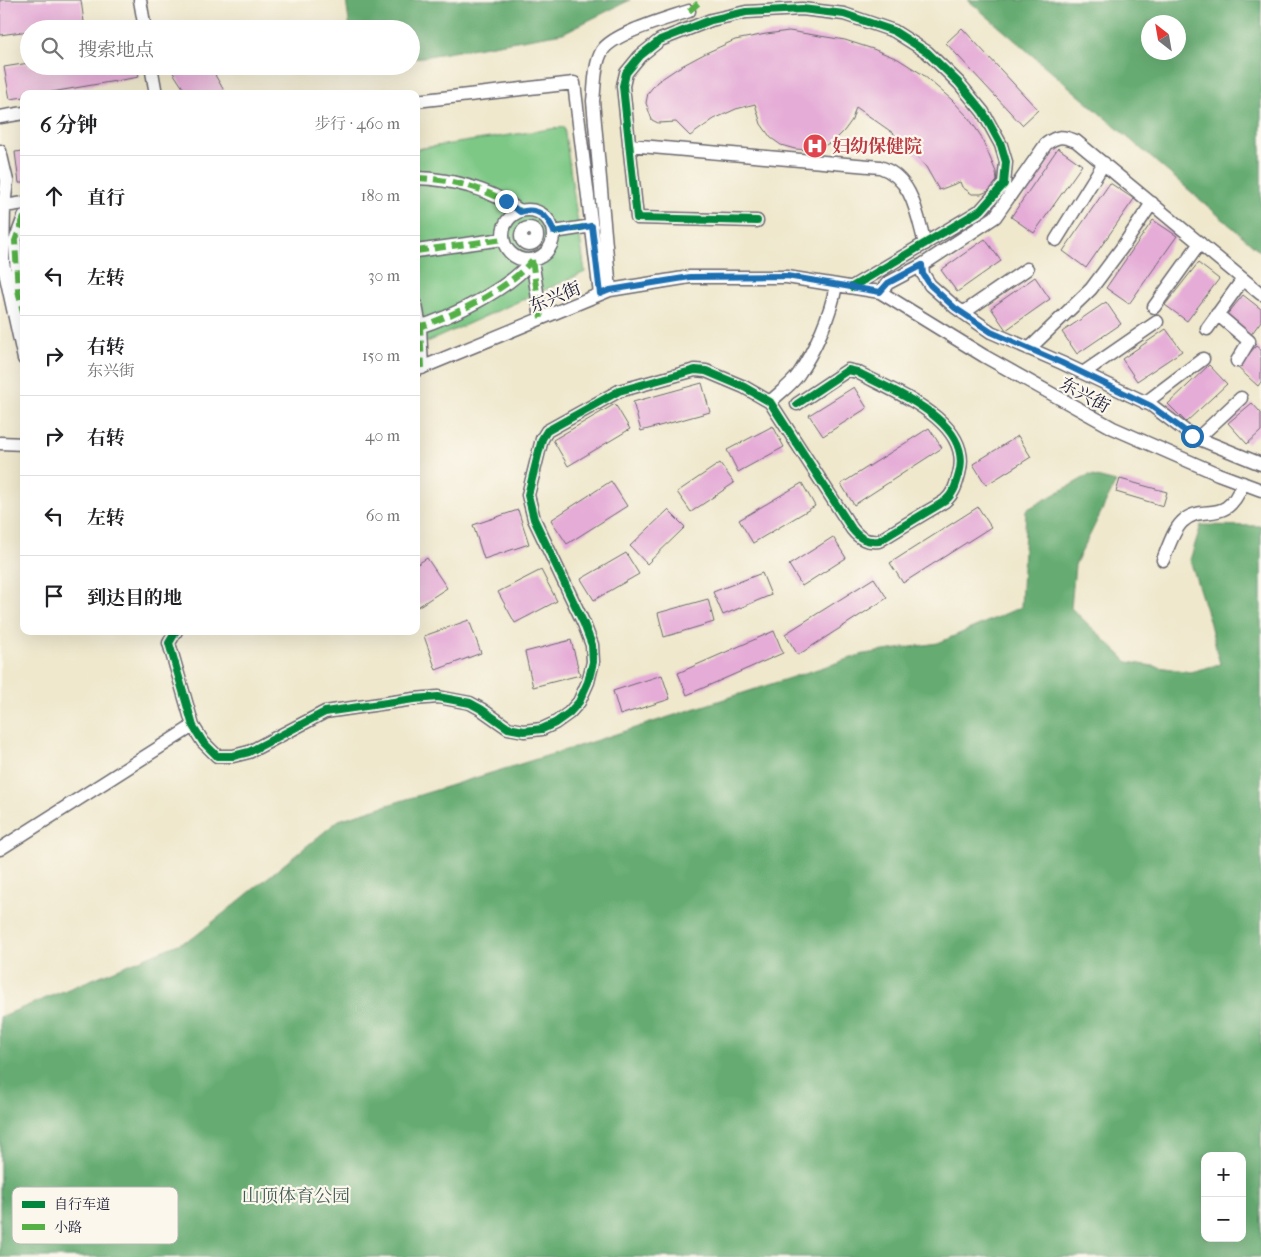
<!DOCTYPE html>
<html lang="zh">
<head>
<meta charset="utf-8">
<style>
	:root { --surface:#fff; --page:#f2f2f2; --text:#202124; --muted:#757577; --line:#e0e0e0 }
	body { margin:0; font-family:"IM FELL French Canon","Noto Serif SC",serif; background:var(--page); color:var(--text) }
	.controls { position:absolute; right:15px; bottom:15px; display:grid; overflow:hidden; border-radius:10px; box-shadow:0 5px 20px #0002 }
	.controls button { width:45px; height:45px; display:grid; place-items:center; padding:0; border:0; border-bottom:1px solid var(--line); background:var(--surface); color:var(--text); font:25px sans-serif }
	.compass { position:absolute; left:1141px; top:15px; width:45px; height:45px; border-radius:50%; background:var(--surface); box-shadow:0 5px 20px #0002; rotate:329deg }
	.stop { position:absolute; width:15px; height:15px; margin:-11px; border:4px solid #1f6fb2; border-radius:50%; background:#fff }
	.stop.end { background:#1f6fb2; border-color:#fff; box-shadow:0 1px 5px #0008 }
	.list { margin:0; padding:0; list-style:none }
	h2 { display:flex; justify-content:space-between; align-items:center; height:65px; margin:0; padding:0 20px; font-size:21px }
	h2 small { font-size:16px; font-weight:400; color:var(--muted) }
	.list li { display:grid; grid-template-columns:32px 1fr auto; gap:15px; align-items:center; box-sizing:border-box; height:80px; padding:0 20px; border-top:1px solid var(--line) }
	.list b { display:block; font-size:19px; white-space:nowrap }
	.list p { margin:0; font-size:16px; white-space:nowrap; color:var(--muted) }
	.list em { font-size:16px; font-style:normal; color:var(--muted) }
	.icon { flex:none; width:28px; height:28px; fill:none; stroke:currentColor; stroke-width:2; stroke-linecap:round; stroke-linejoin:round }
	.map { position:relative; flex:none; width:1261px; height:1257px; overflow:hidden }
	.search { position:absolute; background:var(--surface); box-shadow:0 5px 20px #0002; left:20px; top:20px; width:400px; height:55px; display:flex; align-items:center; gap:12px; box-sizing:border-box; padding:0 18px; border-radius:28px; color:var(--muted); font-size:19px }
	.panel { position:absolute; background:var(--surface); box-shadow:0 5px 20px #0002; left:20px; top:90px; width:400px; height:545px; border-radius:10px }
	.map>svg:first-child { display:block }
	.green { fill:#7dc885; stroke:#507560 }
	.forest { fill:#66ac72; stroke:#446756; fill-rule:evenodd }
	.building { fill:#e5acd7 }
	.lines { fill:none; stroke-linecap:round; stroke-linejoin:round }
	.minor-casing { stroke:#6a676e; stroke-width:15 }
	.minor { stroke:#fff; stroke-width:12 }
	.quiet { stroke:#55b146; stroke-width:6; stroke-dasharray:12 6; stroke-linecap:butt }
	.cycleway-casing { stroke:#fbf7ec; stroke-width:11 }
	.cycleway { stroke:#00873e; stroke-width:8 }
	.route { stroke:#1f6fb2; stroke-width:6 }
	.labels { text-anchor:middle; stroke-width:4.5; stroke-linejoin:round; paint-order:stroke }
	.health-label { font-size:18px; font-weight:bold; fill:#be3a42; stroke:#fbf7ec; text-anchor:start }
	.street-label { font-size:18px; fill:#22223b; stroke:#fbf7ec }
	.park-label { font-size:18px; fill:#425c55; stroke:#fbf7ec }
	.key { fill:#fbf7ec; stroke:#bab7b7; stroke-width:1 }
	.key-label { font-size:14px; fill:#22223b }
</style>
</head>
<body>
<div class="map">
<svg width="1261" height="1257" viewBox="0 0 1261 1257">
	<rect width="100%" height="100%" fill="#fbf7ec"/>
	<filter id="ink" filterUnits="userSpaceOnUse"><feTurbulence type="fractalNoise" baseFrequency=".02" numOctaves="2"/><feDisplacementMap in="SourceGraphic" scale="10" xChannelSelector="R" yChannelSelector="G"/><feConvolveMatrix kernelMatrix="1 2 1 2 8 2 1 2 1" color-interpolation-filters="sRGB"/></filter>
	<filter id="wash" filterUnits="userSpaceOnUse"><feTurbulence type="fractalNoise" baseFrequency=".0096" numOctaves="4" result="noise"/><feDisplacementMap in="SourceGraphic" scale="20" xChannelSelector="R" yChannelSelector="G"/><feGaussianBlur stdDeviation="1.12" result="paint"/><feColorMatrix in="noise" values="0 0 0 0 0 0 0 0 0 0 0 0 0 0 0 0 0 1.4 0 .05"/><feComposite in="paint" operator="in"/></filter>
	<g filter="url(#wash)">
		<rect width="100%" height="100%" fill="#efe8cd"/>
		<path class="green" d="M564,127L585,272L416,347V149Z"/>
		<path class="forest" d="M346,0H630L563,33L411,59V29H350Z
			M968,0H1261V252ZM1148,22H1178V52H1148Z
			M1089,475L1116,482L1075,565L1071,608L1128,662L1190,672L1220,664L1209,620L1190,560L1201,525L1261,526V1257H0V1017L193,938L339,820L585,744L864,654L938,643L1021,607L1026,510ZM1205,1156H1242V1238H1205Z"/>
		<g id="blocks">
			<path class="building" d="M0,0H81L84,22L41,29H29V31L0,35Z
				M962,28L1038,110L1022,125L946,43Z
				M789,31L845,40L873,49L898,59L922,74L952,100L968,117L981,136L996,172L997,181L991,190L981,194H972L962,187L960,182L939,190L926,167L910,148L893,133L856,107L852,120L844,131L835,140L822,147L810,150L795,149L781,145L771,138L761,124L755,104L736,109L714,119L690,136L676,122L658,123L652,120L646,103L648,93L657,82L678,68L706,53L735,40L766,34Z
				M29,63V66H137L139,77L40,94H24V97L10,99L4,67Z
				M173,66H223L225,69L215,75L226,94H187L170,68Z
				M1058,148L1082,165L1034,233L1011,217Z
				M24,151V183H19L15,152Z
				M1110,183L1134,199L1086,268L1063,251Z
				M1153,220L1177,236L1129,304L1106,288Z
				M985,239L1001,261L957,292L941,270Z
				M1198,263L1219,279L1187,321L1165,305Z
				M1035,277L1050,299L1006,330L991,308Z
				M1243,295L1261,309V321L1250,336L1225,317Z
				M1106,302L1121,324L1077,354L1062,332Z
				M1166,329L1182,351L1137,381L1122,359Z
				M1256,346L1261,350V382L1258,386L1237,367Z
				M1209,365L1227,384L1186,422L1168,404Z
				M702,383L710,412L641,431L633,402Z
				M854,387L867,408L823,436L809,415Z
				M1252,403L1261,413V431L1247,444L1228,423Z
				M615,404L630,429L568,466L553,440Z
				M773,426L784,447L738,472L727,450Z
				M929,428L942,448L854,505L841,484Z
				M1018,436L1031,457L986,485L973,464Z
				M720,463L734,483L691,512L677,492Z
				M1120,479L1167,492L1163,506L1116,492Z
				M611,481L627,506L567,544L551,520Z
				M802,483L815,506L753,543L739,520Z
				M978,507L991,527L903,583L890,563Z
				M518,510L529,544L484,559L473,525Z
				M668,510L685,527L647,564L630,546Z
				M833,537L846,558L802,586L789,565Z
				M626,553L639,574L594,600L581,579Z
				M427,558L447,588L416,608V565Z
				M541,570L557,601L515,623L498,592Z
				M762,573L771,595L723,615L713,592Z
				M874,578L887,598L798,655L785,634Z
				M708,599L714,622L664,637L658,613Z
				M469,620L481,653L436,670L424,636Z
				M774,631L783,653L687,695L678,673Z
				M571,640L580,675L533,687L525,652Z
				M662,675L670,699L620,715L613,691Z"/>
		</g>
	</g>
	<g filter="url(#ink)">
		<use href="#blocks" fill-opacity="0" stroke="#6a676e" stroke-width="1"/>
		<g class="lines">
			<defs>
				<path id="minor" d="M140,0L145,29
					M151,66L156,94
					M416,101L574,83L600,294
					M0,117L24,113
					M629,145L880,167C913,178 917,215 925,244
					M0,151L7,181L4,206L3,263L24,359
					M416,178C452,179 491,189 520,211
					M1,201L4,206L24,203
					M503 235a25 25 0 1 1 50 0a25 25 0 1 1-50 0Z
					M24,217L15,241L18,290L24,317
					M757,221L637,218L623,86L626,73L640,56L660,40L711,20L746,12L802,9L844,14L894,31L927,52L959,83L983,112L1001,145L1006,162L1004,184L981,210L852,287
					M521 236a8 8 0 1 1 16 0a8 8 0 1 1-16 0Z
					M554,232L592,226
					M1056,240L1104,163
					M416,251L503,239
					M532,260L541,318
					M922,265L923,274L930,285L955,307L991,332L1062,363L1151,405L1192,436L1261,464
					M610,290L593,101C595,86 594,65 602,51C613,33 669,18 689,11
					M880,292L888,283L922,265L995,217L1046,144C1058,135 1063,136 1076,141L1261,294
					M416,305L420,327L422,368
					M1154,307L1200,243
					M963,313L1027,269
					M1217,314L1249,341L1237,361
					M416,328C451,317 510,289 532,260
					M1207,329L1243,279
					M1029,349L1091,289L1121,249L1152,203
					M416,370L610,290L690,277H787L880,292L984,356L1113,428L1218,474L1261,490
					M1083,373L1157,322
					M770,402C779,393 791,385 798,375C815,350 831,314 836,285
					M1145,403L1203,359
					M1198,438L1241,398
					M0,443L24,444
					M1163,560C1168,548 1173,531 1182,522C1204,501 1225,529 1243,483
					M176,631L169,643L193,726L203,742L217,756H233L249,752L325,712L414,699L438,697L470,703L481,709L508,728L524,731L542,729L555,723L569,713L579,702L588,682L593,662L592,645L584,624L534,519L528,495L542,439L547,431L619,391L695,370L706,371L744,387L770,402L852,529C860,539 866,542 879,541C895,531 910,522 925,513C932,509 939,505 945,501C954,493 956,485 959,474C974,421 894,392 857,372L848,370L797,404
					M0,849L193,726"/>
			</defs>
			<use href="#minor" class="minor-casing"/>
			<use href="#minor" class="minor"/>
			<path class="quiet" d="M689,11L702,0
				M416,178C452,179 491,189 520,211
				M24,217L15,241L18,290L24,317
				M554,232L592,226
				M416,251L503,239
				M532,260L541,318
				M416,305L420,327L422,368
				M416,328C451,317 510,289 532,260"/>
			<defs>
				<path id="cycleway" d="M757,221L637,218L623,86L626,73L640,56L660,40L711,20L746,12L802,9L844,14L894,31L927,52L959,83L983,112L1001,145L1006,162L1004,184L981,210L852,287
					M176,631L169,643L193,726L203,742L217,756H233L249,752L325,712L414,699L438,697L470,703L481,709L508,728L524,731L542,729L555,723L569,713L579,702L588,682L593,662L592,645L584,624L534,519L528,495L542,439L547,431L619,391L695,370L706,371L744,387L770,402L852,529C860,539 866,542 879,541C895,531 910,522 925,513C932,509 939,505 945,501C954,493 956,485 959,474C974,421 894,392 857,372L848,370L797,404"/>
			</defs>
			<use href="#cycleway" class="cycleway-casing"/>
			<use href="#cycleway" class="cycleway"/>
		</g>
	</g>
	<g class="lines" filter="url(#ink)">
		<path class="route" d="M506,201L520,212C537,207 549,216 554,232L592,226L600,294L610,290L690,277L787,276L880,292L888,283L922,265L923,274L930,285L955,308L991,332L1062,363L1151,406L1192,436"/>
	</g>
	<defs>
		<symbol id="hospital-disc" viewBox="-11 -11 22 22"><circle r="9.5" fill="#e0444e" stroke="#fbf7ec"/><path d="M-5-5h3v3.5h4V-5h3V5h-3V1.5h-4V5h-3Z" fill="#fff"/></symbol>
	</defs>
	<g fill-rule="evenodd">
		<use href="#hospital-disc" x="801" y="132" width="28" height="28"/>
	</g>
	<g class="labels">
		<g class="health-label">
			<text x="832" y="152">妇幼保健院</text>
		</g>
		<g class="street-label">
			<text transform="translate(555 297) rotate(-22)" y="6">东兴街</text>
			<text transform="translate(1085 395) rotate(29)" y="6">东兴街</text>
		</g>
		<g class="park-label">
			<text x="296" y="1202">山顶体育公园</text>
		</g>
	</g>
	<rect x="12" y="1187" width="166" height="57" rx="8" class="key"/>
	<rect x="22" y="1201" width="23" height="7" fill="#00873e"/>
	<rect x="22" y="1224" width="23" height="6" fill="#55b146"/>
	<g class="key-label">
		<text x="54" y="1209">自行车道</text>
		<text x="54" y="1232">小路</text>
	</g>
</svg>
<div class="controls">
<button>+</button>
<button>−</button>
</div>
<svg class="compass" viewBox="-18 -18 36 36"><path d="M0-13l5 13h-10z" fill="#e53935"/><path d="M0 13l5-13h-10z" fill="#757577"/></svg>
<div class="stop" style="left:1192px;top:436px"></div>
<div class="stop end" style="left:506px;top:201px"></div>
<div class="search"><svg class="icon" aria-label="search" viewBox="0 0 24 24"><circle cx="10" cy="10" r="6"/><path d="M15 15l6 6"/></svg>搜索地点</div>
<section class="panel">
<h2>6 分钟<small>步行 · 460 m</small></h2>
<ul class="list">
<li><svg class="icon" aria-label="ahead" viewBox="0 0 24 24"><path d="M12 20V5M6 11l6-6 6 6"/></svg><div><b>直行</b></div><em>180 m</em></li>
<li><svg class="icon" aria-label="left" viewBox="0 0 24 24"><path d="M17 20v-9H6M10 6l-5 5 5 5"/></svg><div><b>左转</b></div><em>30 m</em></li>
<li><svg class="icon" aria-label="right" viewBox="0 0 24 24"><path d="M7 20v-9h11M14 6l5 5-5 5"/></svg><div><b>右转</b><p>东兴街</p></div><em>150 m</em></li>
<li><svg class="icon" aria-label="right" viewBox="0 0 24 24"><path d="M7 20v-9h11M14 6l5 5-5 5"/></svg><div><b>右转</b></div><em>40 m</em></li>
<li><svg class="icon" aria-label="left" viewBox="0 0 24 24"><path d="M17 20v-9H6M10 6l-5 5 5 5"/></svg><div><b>左转</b></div><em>60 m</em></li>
<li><svg class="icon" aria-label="arrive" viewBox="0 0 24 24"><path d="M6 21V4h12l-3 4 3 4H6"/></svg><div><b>到达目的地</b></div></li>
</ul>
</section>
</div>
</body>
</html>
